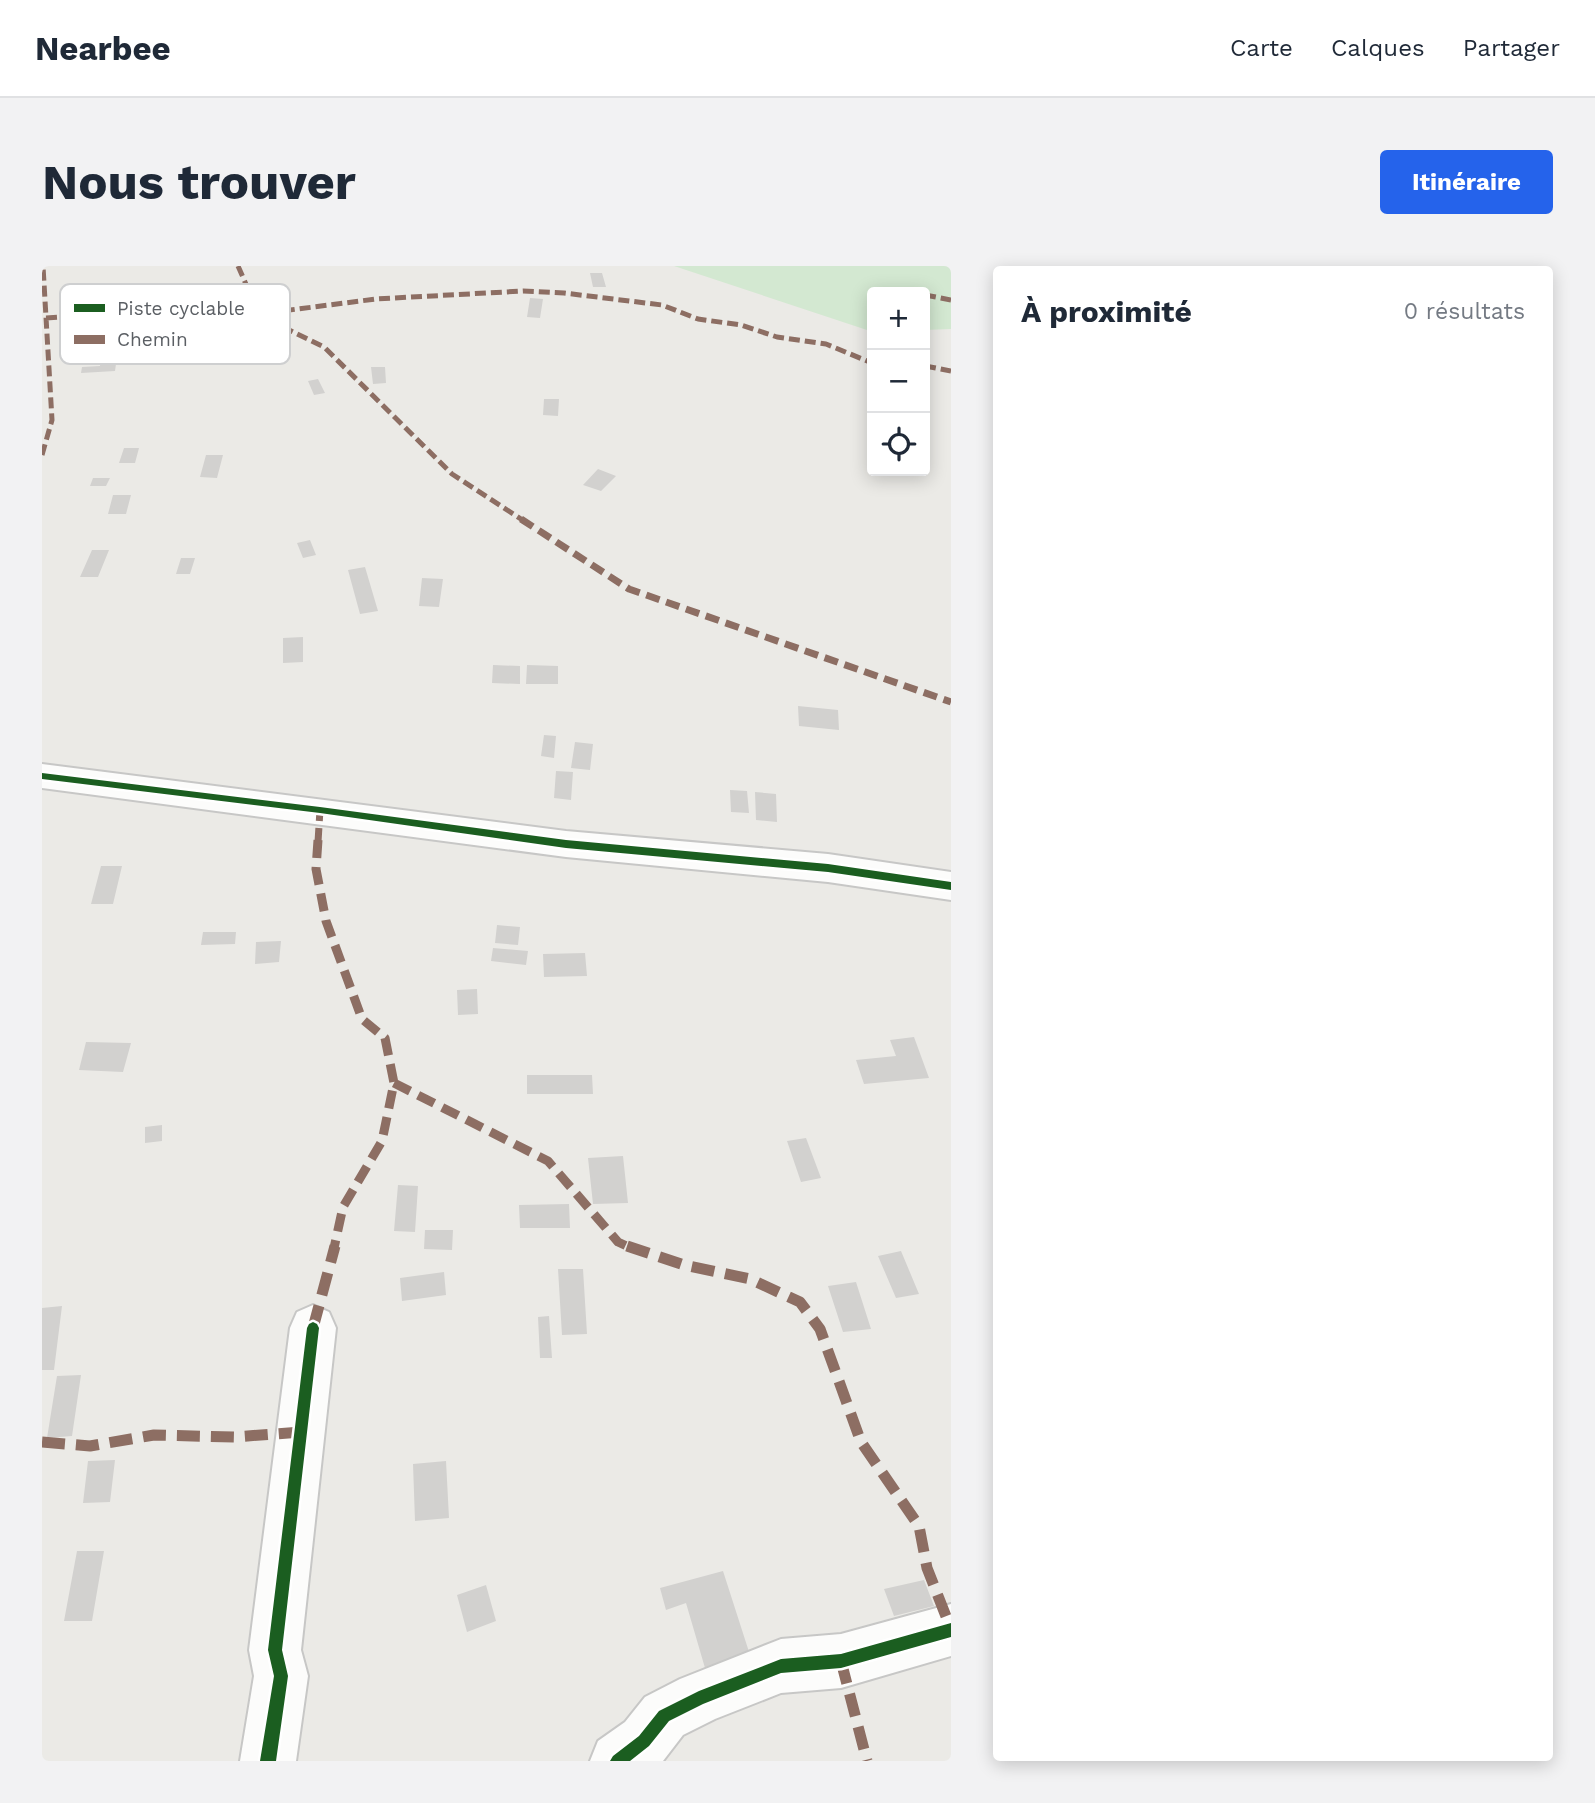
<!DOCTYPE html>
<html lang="fr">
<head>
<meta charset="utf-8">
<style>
	:root { --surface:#fff; --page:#f2f2f3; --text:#1f2937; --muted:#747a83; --line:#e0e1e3; --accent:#2563eb }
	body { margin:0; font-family:"Work Sans",sans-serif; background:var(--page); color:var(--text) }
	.controls { position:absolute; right:21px; top:21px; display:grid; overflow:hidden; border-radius:7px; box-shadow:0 4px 18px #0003 }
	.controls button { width:63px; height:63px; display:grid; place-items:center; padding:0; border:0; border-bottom:2px solid var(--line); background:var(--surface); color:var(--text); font:35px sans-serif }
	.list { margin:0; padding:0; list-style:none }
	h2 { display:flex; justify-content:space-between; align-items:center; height:91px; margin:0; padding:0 28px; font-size:30px }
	h2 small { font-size:23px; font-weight:400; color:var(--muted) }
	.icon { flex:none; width:38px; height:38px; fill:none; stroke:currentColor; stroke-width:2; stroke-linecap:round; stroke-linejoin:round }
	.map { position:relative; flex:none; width:909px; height:1495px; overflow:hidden; border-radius:7px }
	header { display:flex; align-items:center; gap:42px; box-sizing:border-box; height:98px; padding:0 35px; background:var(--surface); border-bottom:2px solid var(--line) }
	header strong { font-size:33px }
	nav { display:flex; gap:38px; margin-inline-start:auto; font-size:24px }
	.intro { display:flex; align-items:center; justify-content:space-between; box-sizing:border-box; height:168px; padding:0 42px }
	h1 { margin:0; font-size:49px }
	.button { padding:18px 32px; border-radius:7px; background:var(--accent); color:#fff; font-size:24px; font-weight:700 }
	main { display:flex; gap:42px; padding:0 42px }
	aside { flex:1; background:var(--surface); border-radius:7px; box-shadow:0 4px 18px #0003 }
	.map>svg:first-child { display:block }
	.green { fill:#d3e8d1 }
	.building { fill:#d2d1cf }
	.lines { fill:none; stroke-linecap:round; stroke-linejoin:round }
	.minor-casing { stroke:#c7c7c6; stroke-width:4 }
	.minor { fill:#fcfcfb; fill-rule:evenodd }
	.quiet-far3 { stroke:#8d6e63; stroke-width:5; stroke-dasharray:11 5; stroke-linecap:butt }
	.quiet-far2 { stroke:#8d6e63; stroke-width:7; stroke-dasharray:14 7; stroke-linecap:butt }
	.quiet-far1 { stroke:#8d6e63; stroke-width:9; stroke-dasharray:18 9; stroke-linecap:butt }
	.quiet { stroke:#8d6e63; stroke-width:11; stroke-dasharray:23 11; stroke-linecap:butt }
	.cycleway-casing { stroke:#fff; stroke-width:5 }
	.cycleway { fill:#1b5e20; fill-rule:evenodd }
	.key { fill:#fff; stroke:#cecfd0; stroke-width:2 }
	.key-label { font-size:19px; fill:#5b5f64 }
</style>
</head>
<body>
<header>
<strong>Nearbee</strong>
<nav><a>Carte</a><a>Calques</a><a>Partager</a></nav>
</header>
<div class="intro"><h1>Nous trouver</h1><a class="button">Itinéraire</a></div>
<main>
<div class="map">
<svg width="909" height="1495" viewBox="0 0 909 1495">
	<rect width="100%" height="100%" fill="#ebeae6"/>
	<path class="green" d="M632,0H909V63L883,64V26H830V65H828Z"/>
	<path class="building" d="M548,7H560L564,21H551Z
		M488,32L501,33L498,52L485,51Z
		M75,91L73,105L39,107L40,101L58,100L59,92Z
		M329,101H343L344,117L331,118Z
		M276,113L283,127L272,129L266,115Z
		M502,133H517L516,150L501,149Z
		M82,182H97L93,197H77Z
		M164,189H181L175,212L158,211Z
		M556,203L574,210L559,225L541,219Z
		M51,212H68L64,220H48Z
		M71,229H89L84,248H66Z
		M268,274L274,289L261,292L255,277Z
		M50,284H67L56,311H38Z
		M139,292H153L148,308H134Z
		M323,301L336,345L318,348L306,304Z
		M380,312L401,313L397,341L377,340Z
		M261,371V396L241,397V372Z
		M451,399L478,400V418L450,417Z
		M485,399L516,400V418H484Z
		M756,440L796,444L797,464L757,460Z
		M502,469L514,470L512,492L499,490Z
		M533,476L551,478L548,504L529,502Z
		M514,505L531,506L529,534L512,532Z
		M688,524L705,525L707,547L689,546Z
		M713,526L734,528L735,556L714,554Z
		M59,600H80L71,638H49Z
		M455,659L478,661L476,679L453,677Z
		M161,666H194L193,678L159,679Z
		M239,675L237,696L213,698L214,676Z
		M451,682L486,685L484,699L449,695Z
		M543,687L545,710L502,711L501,688Z
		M435,723L436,748L416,749L415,724Z
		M872,771L887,812L822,818L814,794L854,790L848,774Z
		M44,776L89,777L81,806L37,804Z
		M485,809H550L551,828H485Z
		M120,859V875L103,877V861Z
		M764,872L779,912L759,916L745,875Z
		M581,890L586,937L551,938L546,892Z
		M356,919L376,920L373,966L352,965Z
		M527,938L528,962H478L477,939Z
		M383,964H411L410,984L382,983Z
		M859,985L877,1028L854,1032L836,990Z
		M516,1003H541L545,1068L520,1069Z
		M402,1006L404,1029L360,1035L358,1012Z
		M814,1016L829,1063L801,1066L786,1020Z
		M20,1040L12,1104H0V1042Z
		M507,1050L510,1092H498L496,1051Z
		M39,1109L30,1170L5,1172L15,1110Z
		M73,1194L68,1236L41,1237L46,1195Z
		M404,1195L407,1252L373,1255L371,1198Z
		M35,1285H62L50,1355H22Z
		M681,1305L708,1389L663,1402L644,1337L624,1344L618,1322Z
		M882,1314L892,1340L852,1350L842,1323Z
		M444,1319L454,1355L425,1366L415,1329Z"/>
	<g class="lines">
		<defs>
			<path id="minor" d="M0,498L524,565L786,588L909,606V634L786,616L524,591L0,522Z
				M271,1039L287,1046L294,1062L259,1384L266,1410L254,1495H198L212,1410L207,1384L248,1062L255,1046Z
				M909,1338V1390L799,1422L739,1427L673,1453L641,1469L621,1495H548L556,1475L583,1456L603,1431L638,1413L739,1373L799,1368Z"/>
		</defs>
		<use href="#minor" class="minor-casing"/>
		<use href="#minor" class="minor"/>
		<path class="quiet-far3" d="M196,0L218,50L282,81L410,208L482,255
			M883,29L909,34
			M4,52L56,49L78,57L154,56L334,33L481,25L522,27L620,39L656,53L699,59L735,71L784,78L830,97
			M883,100L909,105
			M0,189L10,154L1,0"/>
		<path class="quiet-far2" d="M479,253L587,323L909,436
			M276,576L278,544"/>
		<path class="quiet-far1" d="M276,574L274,603L284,655L320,753L343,772L352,817L340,875L301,941L292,982
			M352,817L506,895L576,976L589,982"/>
		<path class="quiet" d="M585,980L642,999L708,1013L758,1036L778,1063L819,1176L877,1260L885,1302L909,1363
			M271,1062L293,980
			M0,1176L48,1180L112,1169L192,1171L259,1166
			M799,1395L825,1495"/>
		<defs>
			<path id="cycleway" d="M0,507L278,541L524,574L786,598L909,616V624L786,606L524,582L278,547L0,513Z
				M271,1056L275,1058L277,1062L240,1384L246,1410L234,1495H218L232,1410L226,1384L265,1062L267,1058Z
				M909,1357V1371L799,1402L739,1407L661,1438L627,1455L607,1480L588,1495H568L571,1490L597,1470L617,1445L657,1425L739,1393L799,1388Z"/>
		</defs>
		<use href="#cycleway" class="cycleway-casing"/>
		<use href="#cycleway" class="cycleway"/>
	</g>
	<rect x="18" y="18" width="230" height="80" rx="10" class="key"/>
	<rect x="32" y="38" width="31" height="8" fill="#1b5e20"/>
	<rect x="32" y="69" width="31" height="9" fill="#8d6e63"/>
	<g class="key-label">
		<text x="75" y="49">Piste cyclable</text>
		<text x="75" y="80">Chemin</text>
	</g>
</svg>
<div class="controls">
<button>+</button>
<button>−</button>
<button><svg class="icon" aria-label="locate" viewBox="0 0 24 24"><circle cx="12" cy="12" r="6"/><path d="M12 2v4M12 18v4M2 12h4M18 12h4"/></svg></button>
</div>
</div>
<aside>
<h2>À proximité<small>0 résultats</small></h2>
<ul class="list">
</ul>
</aside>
</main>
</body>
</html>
